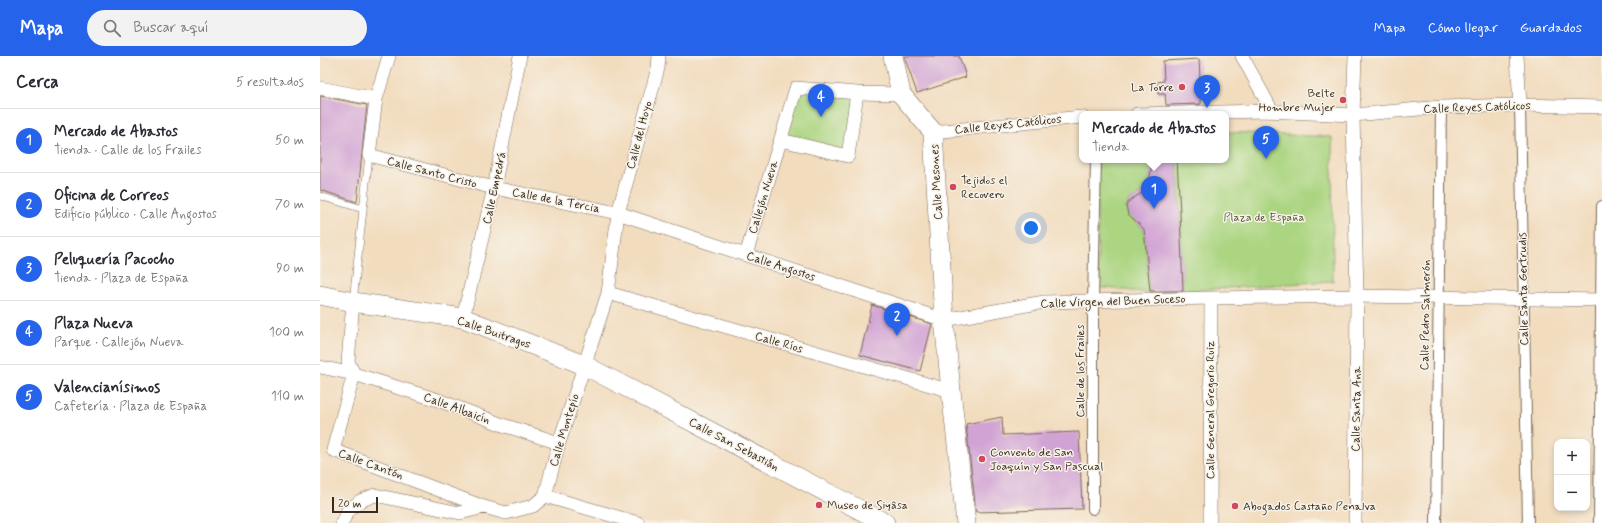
<!DOCTYPE html>
<html lang="es">
<head>
<meta charset="utf-8">
<style>
	:root { --surface:#fff; --page:#f2f2f3; --text:#2b2b33; --muted:#7c7c81; --line:#e1e1e2; --accent:#2563eb }
	body { margin:0; font-family:Mynerve,sans-serif; background:var(--page); color:var(--text) }
	.controls { position:absolute; right:12px; bottom:12px; display:grid; overflow:hidden; border-radius:8px; box-shadow:0 2px 6px #0003 }
	.controls button { width:36px; height:36px; display:grid; place-items:center; padding:0; border:0; border-bottom:1px solid var(--line); background:var(--surface); color:var(--text); font:20px sans-serif }
	.scale { position:absolute; left:12px; bottom:10px; width:46px; box-sizing:border-box; padding-left:4px; border:2px solid #3b2a1e; border-top:0; font-size:11px; line-height:14px; white-space:nowrap; color:#3b2a1e; -webkit-text-stroke:3px #f7f3e8; paint-order:stroke }
	.you { position:absolute; left:711px; top:172px; width:14px; height:14px; margin:-10px; border:3px solid #fff; border-radius:50%; background:#1a73e8; box-shadow:0 0 0 6px #1a73e833 }
	.badge { display:grid; place-items:center; width:26px; height:26px; border-radius:50%; background:var(--accent); color:#fff; font-size:13px; font-weight:700 }
	.pin { position:absolute; translate:-50% -33px; filter:drop-shadow(0 1px 2px #0008) }
	.pin::after { content:''; position:absolute; top:21px; width:14px; height:12px; background:inherit; clip-path:polygon(0 0,100% 0,50% 100%) }
	.popup { position:absolute; left:759px; top:55px; width:150px; height:52px; box-sizing:border-box; display:grid; place-content:center; border-radius:8px; background:var(--surface); filter:drop-shadow(0 1px 3px #0005); font-size:13px; white-space:nowrap; color:var(--muted) }
	.popup b { font-size:15px; color:var(--text) }
	.popup::after { content:''; position:absolute; left:50%; top:100%; margin-left:-8px; border:8px solid transparent; border-top-color:var(--surface) }
	.list { margin:0; padding:0; list-style:none }
	h2 { display:flex; justify-content:space-between; align-items:center; height:52px; margin:0; padding:0 16px; font-size:17px }
	h2 small { font-size:13px; font-weight:400; color:var(--muted) }
	.list li { display:grid; grid-template-columns:26px 1fr auto; gap:12px; align-items:center; box-sizing:border-box; height:64px; padding:0 16px; border-top:1px solid var(--line) }
	.list b { display:block; font-size:15px; white-space:nowrap }
	.list p { margin:0; font-size:13px; white-space:nowrap; color:var(--muted) }
	.list em { font-size:13px; font-style:normal; color:var(--muted) }
	.icon { flex:none; width:22px; height:22px; fill:none; stroke:currentColor; stroke-width:2; stroke-linecap:round; stroke-linejoin:round }
	.map { position:relative; flex:none; width:1282px; height:467px; overflow:hidden }
	header { display:flex; align-items:center; gap:24px; box-sizing:border-box; height:56px; padding:0 20px; background:var(--accent); color:#fff }
	header strong { font-size:19px }
	nav { display:flex; gap:22px; margin-inline-start:auto; font-size:14px }
	.search { width:280px; height:36px; background:var(--page); display:flex; align-items:center; gap:10px; box-sizing:border-box; padding:0 14px; border-radius:22px; color:var(--muted); font-size:15px }
	main { display:flex }
	aside { flex:1; background:var(--surface) }
	.map>svg:first-child { display:block }
	.green { fill:#abd581; stroke:#738050 }
	.building { fill:#d1a3d4 }
	.lines { fill:none; stroke-linecap:round; stroke-linejoin:round }
	.service-casing { stroke:#7b6856; stroke-width:8 }
	.pedestrian-casing { stroke:#7b6856; stroke-width:12 }
	.minor-casing { stroke:#7b6856; stroke-width:14 }
	.secondary-casing { stroke:#7b6856; stroke-width:20 }
	.service { stroke:#fff; stroke-width:7 }
	.pedestrian { stroke:#fff; stroke-width:10 }
	.minor { stroke:#fff; stroke-width:13 }
	.secondary { stroke:#fff; stroke-width:19 }
	.poi-dot { fill:#d1495b; stroke:#f7f3e8; stroke-width:1.5 }
	.labels { text-anchor:middle; stroke-width:3; stroke-linejoin:round; paint-order:stroke }
	.poi-label { font-size:12px; fill:#3b2a1e; stroke:#f7f3e8; text-anchor:start }
	.street-label { font-size:12px; fill:#3b2a1e; stroke:#f7f3e8 }
	.park-label { font-size:12px; fill:#575537; stroke:#f7f3e8 }
</style>
</head>
<body>
<header>
<strong>Mapa</strong>
<div class="search"><svg class="icon" aria-label="search" viewBox="0 0 24 24"><circle cx="10" cy="10" r="6"/><path d="M15 15l6 6"/></svg>Buscar aquí</div>
<nav><a>Mapa</a><a>Cómo llegar</a><a>Guardados</a></nav>
</header>
<main>
<aside>
<h2>Cerca<small>5 resultados</small></h2>
<ul class="list">
<li><span class="badge">1</span><div><b>Mercado de Abastos</b><p>Tienda · Calle de los Frailes</p></div><em>50 m</em></li>
<li><span class="badge">2</span><div><b>Oficina de Correos</b><p>Edificio público · Calle Angostos</p></div><em>70 m</em></li>
<li><span class="badge">3</span><div><b>Peluquería Pacocho</b><p>Tienda · Plaza de España</p></div><em>90 m</em></li>
<li><span class="badge">4</span><div><b>Plaza Nueva</b><p>Parque · Callejón Nueva</p></div><em>100 m</em></li>
<li><span class="badge">5</span><div><b>Valencianísimos</b><p>Cafetería · Plaza de España</p></div><em>110 m</em></li>
</ul>
</aside>
<div class="map">
<svg width="1282" height="467" viewBox="0 0 1282 467">
	<rect width="100%" height="100%" fill="#f7f3e8"/>
	<filter id="ink" filterUnits="userSpaceOnUse"><feTurbulence type="fractalNoise" baseFrequency=".025" numOctaves="2"/><feDisplacementMap in="SourceGraphic" scale="8" xChannelSelector="R" yChannelSelector="G"/><feConvolveMatrix kernelMatrix="1 2 1 2 8 2 1 2 1" color-interpolation-filters="sRGB"/></filter>
	<filter id="wash" filterUnits="userSpaceOnUse"><feTurbulence type="fractalNoise" baseFrequency=".012" numOctaves="4" result="noise"/><feDisplacementMap in="SourceGraphic" scale="16" xChannelSelector="R" yChannelSelector="G"/><feGaussianBlur stdDeviation="0.9" result="paint"/><feColorMatrix in="noise" values="0 0 0 0 0 0 0 0 0 0 0 0 0 0 0 0 0 1.4 0 .05"/><feComposite in="paint" operator="in"/></filter>
	<g filter="url(#wash)">
		<rect width="100%" height="100%" fill="#f2dcbe"/>
		<path class="green" d="M476,32L537,37L528,100L461,84Z
			M906,76L1012,81L1013,225L863,235L860,156L857,104H906Z
			M777,104H831V115L827,134L810,144L806,150L808,158L824,173L830,237L778,231Z"/>
		<g id="blocks">
			<path class="building" d="M584,0H639L646,21L597,37Z
				M879,3L880,23H887L888,36H881V48L846,49L845,38H838L837,26L844,25L843,5Z
				M0,40L47,49L37,146L0,134Z
				M831,104H857L860,156L863,235H830L824,173L808,158L806,150L810,144L827,134L831,115Z
				M552,249L612,268L600,315L540,299Z
				M682,361L683,379L759,376L762,453L656,456L646,368Z"/>
		</g>
	</g>
	<g filter="url(#ink)">
		<use href="#blocks" fill-opacity="0" stroke="#7b6856" stroke-width="1"/>
		<g class="lines">
			<defs>
				<path id="service" d="M0,140L43,153
					M33,246L49,99"/>
				<path id="pedestrian" d="M1200,49L1208,467
					M773,453V246L776,104
					M1116,467L1121,51
					M1279,467L1282,150"/>
				<path id="minor" d="M69,0L56,43L49,99L174,132L298,157L624,264L724,246L891,242L1037,240L1282,244
					M922,0L952,55
					M1197,0L1200,49
					M0,32L56,43
					M817,58L943,55L1033,59L1121,51L1200,49L1282,51
					M613,76L762,61
					M461,84L528,100L537,37
					M426,199L476,32L537,37L581,38
					M288,237L631,335
					M33,246L28,306L34,318
					M143,262L174,132L200,0
					M0,311L34,318L118,344L183,369L239,387
					M34,318L13,394L164,451
					M225,440L239,387L288,237L298,157L338,12L339,0
					M225,440L318,467
					M22,467L27,456L40,445L55,439L140,457L164,451L186,457L213,450L225,440
					M890,467L891,242
					M1035,467L1037,240L1033,59L1035,0"/>
				<path id="secondary" d="M573,0L581,38L613,76L624,264L631,335L646,467
					M0,239L33,246L143,262L264,309L565,467"/>
			</defs>
			<use href="#service" class="service-casing"/>
			<use href="#pedestrian" class="pedestrian-casing"/>
			<use href="#minor" class="minor-casing"/>
			<use href="#secondary" class="secondary-casing"/>
			<use href="#service" class="service"/>
			<use href="#pedestrian" class="pedestrian"/>
			<use href="#minor" class="minor"/>
			<use href="#secondary" class="secondary"/>
		</g>
	</g>
	<g class="poi-dot">
		<circle cx="862" cy="31" r="4"/>
		<circle cx="1023" cy="44" r="4"/>
		<circle cx="633" cy="131" r="4"/>
		<circle cx="662" cy="403" r="4"/>
		<circle cx="499" cy="449" r="4"/>
		<circle cx="915" cy="450" r="4"/>
	</g>
	<g class="labels">
		<g class="poi-label">
			<text x="854" y="35" text-anchor="end">La Torre</text>
			<text x="1015" y="41" text-anchor="end">Belte<tspan x="1015" dy="14">Hombre Mujer</tspan></text>
			<text x="641" y="128">Tejidos el<tspan x="641" dy="14">Recovero</tspan></text>
			<text x="670" y="400">Convento de San<tspan x="670" dy="14">Joaquín y San Pascual</tspan></text>
			<text x="507" y="453">Museo de Siyâsa</text>
			<text x="923" y="454">Abogados Castaño Penalva</text>
		</g>
		<g class="street-label">
			<text transform="translate(1157 51) rotate(-2)" y="4">Calle Reyes Católicos</text>
			<text transform="translate(688 68) rotate(-6)" y="4">Calle Reyes Católicos</text>
			<text transform="translate(319 79) rotate(-75)" y="4">Calle del Hoyo</text>
			<text transform="translate(112 116) rotate(15)" y="4">Calle Santo Cristo</text>
			<text transform="translate(616 126) rotate(-93)" y="4">Calle Mesones</text>
			<text transform="translate(174 132) rotate(-78)" y="4">Calle Empedrá</text>
			<text transform="translate(443 141) rotate(-73)" y="4">Callejón Nueva</text>
			<text transform="translate(236 144) rotate(11)" y="4">Calle de la Tercia</text>
			<text transform="translate(461 210) rotate(18)" y="4">Calle Angostos</text>
			<text transform="translate(1203 233) rotate(-91)" y="4">Calle Santa Gertrudis</text>
			<text transform="translate(793 245) rotate(-2)" y="4">Calle Virgen del Buen Suceso</text>
			<text transform="translate(1105 259) rotate(-89)" y="4">Calle Pedro Salmerón</text>
			<text transform="translate(174 276) rotate(19)" y="4">Calle Buitragos</text>
			<text transform="translate(459 286) rotate(16)" y="4">Calle Ríos</text>
			<text transform="translate(760 315) rotate(-90)" y="4">Calle de los Frailes</text>
			<text transform="translate(137 352) rotate(20)" y="4">Calle Albaicín</text>
			<text transform="translate(1036 353) rotate(-89)" y="4">Calle Santa Ana</text>
			<text transform="translate(890 354) rotate(-90)" y="4">Calle General Gregorio Ruiz</text>
			<text transform="translate(244 374) rotate(-73)" y="4">Calle Montepío</text>
			<text transform="translate(414 388) rotate(28)" y="4">Calle San Sebastián</text>
			<text transform="translate(51 408) rotate(20)" y="4">Calle Cantón</text>
		</g>
		<g class="park-label">
			<text x="944" y="165">Plaza de España</text>
		</g>
	</g>
</svg>
<div class="controls">
<button>+</button>
<button>−</button>
</div>
<div class="scale">20 m</div>
<div class="you"></div>
<div class="pin badge" style="left:834px;top:153px">1</div>
<div class="popup"><b>Mercado de Abastos</b>Tienda</div>
<div class="pin badge" style="left:577px;top:280px">2</div>
<div class="pin badge" style="left:887px;top:52px">3</div>
<div class="pin badge" style="left:501px;top:61px">4</div>
<div class="pin badge" style="left:946px;top:103px">5</div>
</div>
</main>
</body>
</html>
